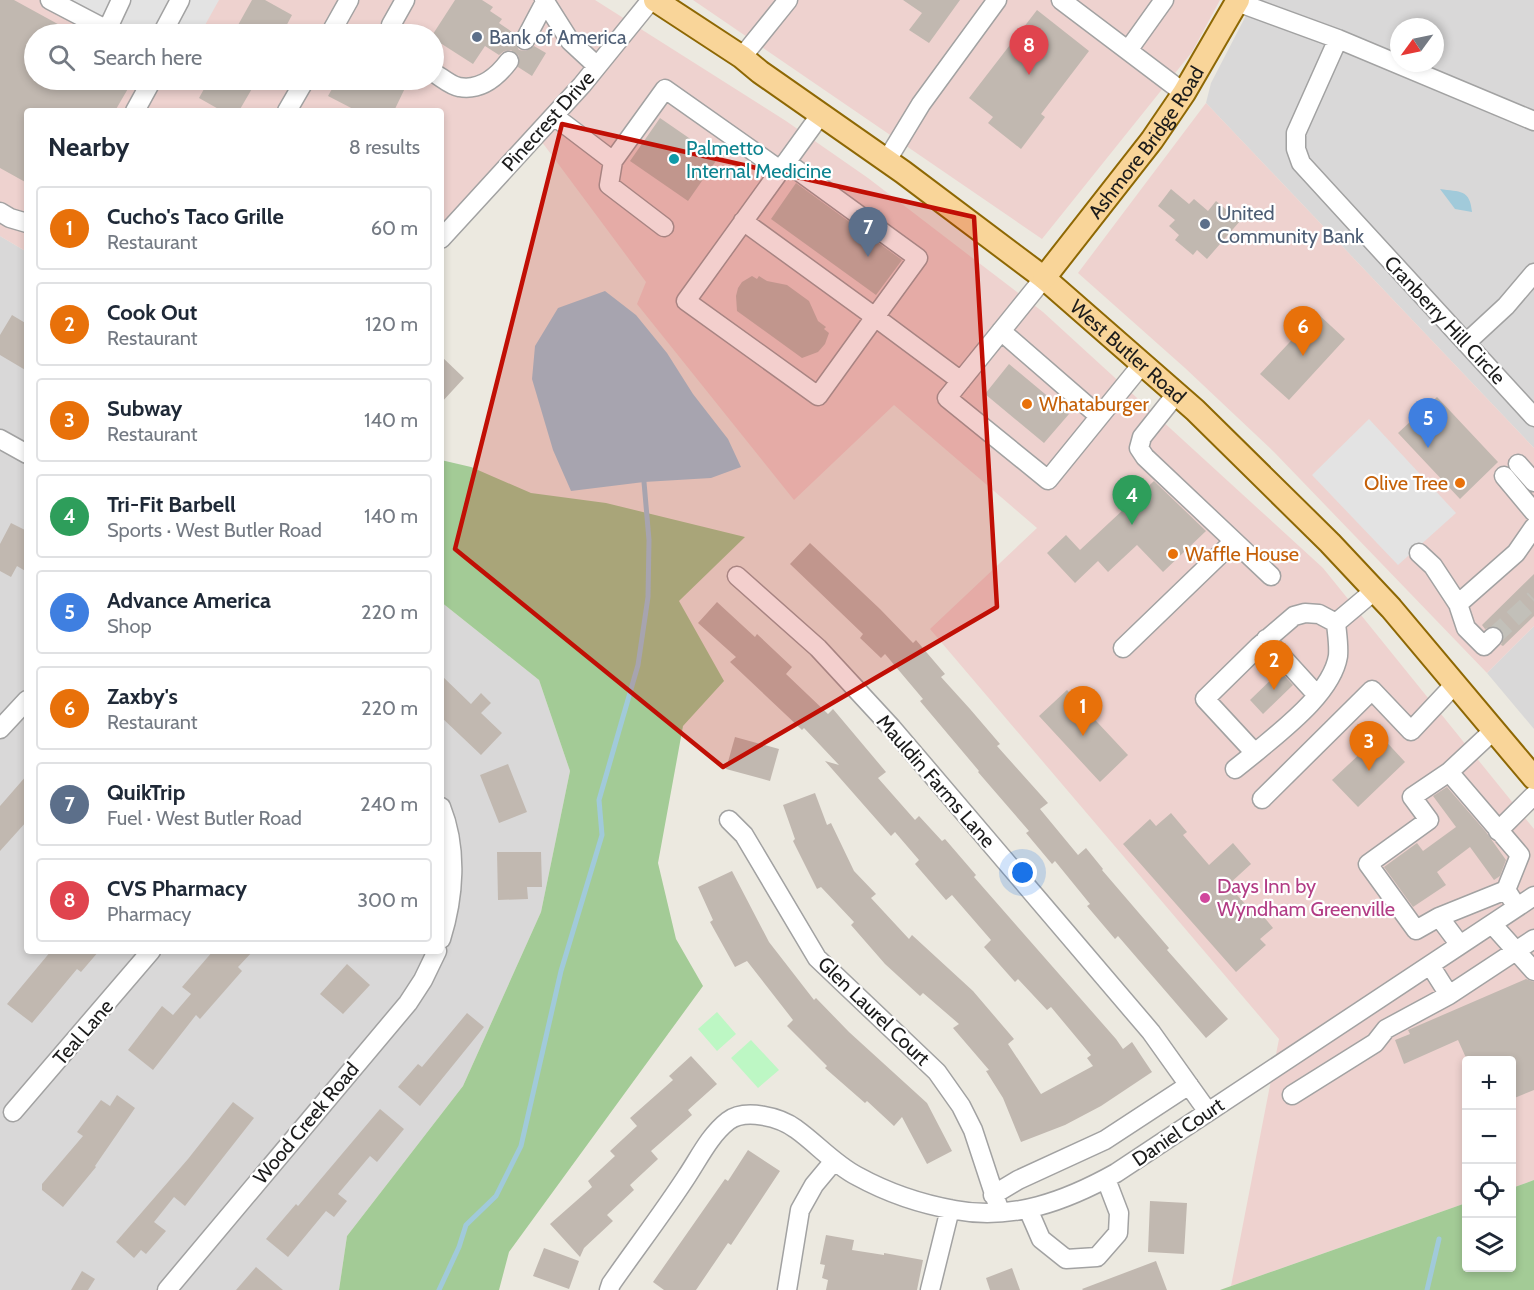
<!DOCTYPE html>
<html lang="en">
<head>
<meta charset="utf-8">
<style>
	:root { --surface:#fff; --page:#f2f2f3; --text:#1f2937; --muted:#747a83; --line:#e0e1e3; --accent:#c10f05 }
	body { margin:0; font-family:Cabin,sans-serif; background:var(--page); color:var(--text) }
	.controls { position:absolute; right:18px; bottom:18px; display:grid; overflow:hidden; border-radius:6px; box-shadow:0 3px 9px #0003 }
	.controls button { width:54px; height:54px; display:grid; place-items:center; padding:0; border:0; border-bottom:2px solid var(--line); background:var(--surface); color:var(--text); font:30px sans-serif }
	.compass { position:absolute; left:1390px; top:18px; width:54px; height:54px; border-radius:50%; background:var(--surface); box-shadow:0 3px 9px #0003; rotate:237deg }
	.you { position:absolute; left:1023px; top:873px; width:21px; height:21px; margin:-15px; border:4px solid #fff; border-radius:50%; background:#1a73e8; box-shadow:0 0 0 9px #1a73e833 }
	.badge { display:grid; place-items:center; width:39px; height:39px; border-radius:50%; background:var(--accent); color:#fff; font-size:20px; font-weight:700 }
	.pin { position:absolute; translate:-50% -50px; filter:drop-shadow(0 2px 3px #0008) }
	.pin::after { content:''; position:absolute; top:32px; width:21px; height:18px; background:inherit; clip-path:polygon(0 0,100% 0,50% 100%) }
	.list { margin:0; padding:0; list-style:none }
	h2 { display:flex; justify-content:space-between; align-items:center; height:78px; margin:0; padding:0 24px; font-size:26px }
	h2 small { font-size:20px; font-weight:400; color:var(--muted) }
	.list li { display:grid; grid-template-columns:39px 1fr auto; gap:18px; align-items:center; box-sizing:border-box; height:84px; margin:0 12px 12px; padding:0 12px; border:2px solid var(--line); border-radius:6px }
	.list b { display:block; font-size:22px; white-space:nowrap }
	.list p { margin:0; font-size:20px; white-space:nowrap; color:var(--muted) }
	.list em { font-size:20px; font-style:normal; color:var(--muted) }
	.icon { flex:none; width:33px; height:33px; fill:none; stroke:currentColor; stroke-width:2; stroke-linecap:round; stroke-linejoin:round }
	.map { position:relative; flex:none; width:1534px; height:1290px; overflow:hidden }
	.search { position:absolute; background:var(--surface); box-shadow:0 3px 9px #0003; left:24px; top:24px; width:420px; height:66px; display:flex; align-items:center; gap:15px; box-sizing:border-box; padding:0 21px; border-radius:33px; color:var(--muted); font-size:22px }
	.panel { position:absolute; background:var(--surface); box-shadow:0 3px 9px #0003; left:24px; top:108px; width:420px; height:846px; border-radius:6px }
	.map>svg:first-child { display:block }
	.residential { fill:#d9d8d8; fill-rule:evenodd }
	.commercial { fill:#eed2cf; fill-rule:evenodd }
	.forest { fill:#a3cb96 }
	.park { fill:#bdf7c4 }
	.parking { fill:#e3e3e3 }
	.water { fill:#a1cada }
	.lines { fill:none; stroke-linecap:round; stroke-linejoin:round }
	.stream { stroke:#a1cada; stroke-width:5 }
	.building { fill:#c1b8b0 }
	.minor-tunnel { stroke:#c2c0b9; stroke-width:18; stroke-dasharray:18 9; stroke-linecap:butt }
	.minor-casing { stroke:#a2a2a2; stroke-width:21 }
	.major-casing { stroke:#8e6804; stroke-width:26 }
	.minor { stroke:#fff; stroke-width:18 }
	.major { stroke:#f9d599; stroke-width:22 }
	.marked { fill:#c10f05; fill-opacity:0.2; stroke:#c10f05; stroke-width:4.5; stroke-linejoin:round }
	.service-dot { fill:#5c6f8a; stroke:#fff; stroke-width:2 }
	.culture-dot { fill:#0f9aa8; stroke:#fff; stroke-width:2 }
	.food-dot { fill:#e8710a; stroke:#fff; stroke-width:2 }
	.hotel-dot { fill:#d1479c; stroke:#fff; stroke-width:2 }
	.labels { text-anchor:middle; stroke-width:4.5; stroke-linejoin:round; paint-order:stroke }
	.service-label { font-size:20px; fill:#4e5e75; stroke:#fff; text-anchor:start }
	.street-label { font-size:20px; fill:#1b1b1b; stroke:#fff }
	.culture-label { font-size:20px; fill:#0d838f; stroke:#fff; text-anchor:start }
	.food-label { font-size:20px; fill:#c56008; stroke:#fff; text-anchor:start }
	.hotel-label { font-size:20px; fill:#b23c85; stroke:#fff; text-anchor:start }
</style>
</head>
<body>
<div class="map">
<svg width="1534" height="1290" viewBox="0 0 1534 1290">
	<rect width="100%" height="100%" fill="#ece9e0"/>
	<path class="residential" d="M1254,0H1534V448L1206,103L1211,83ZM1399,27H1435V63H1399Z
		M0,236L27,252V951H441V602L539,680L570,771L541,912L463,1086L347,1236L339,1290H0Z
		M1534,626V729L1487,673Z"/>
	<path class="commercial" d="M0,0H595L786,121L868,178L1043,312L1323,568L1534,829V1180L1512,1188V1060H1466V1203L1231,1286L1279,1039L930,629L1037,528L894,405L794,500L637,304L646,282L536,134L441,229V111H27V252L0,236ZM34,34H434V80H34Z
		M693,0H1220L1192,52L1042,239Z
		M1206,103L1534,448V626L1487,673L1274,452L1185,368L1078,273Z"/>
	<path class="forest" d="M441,460L471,467L531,493L606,503L745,537L679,601L724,681L683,726L658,863L676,939L703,986L509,1252L499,1290H339L347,1236L463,1086L541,912L570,771L539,680L441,602Z
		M1534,1180V1290H1220L1466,1203V1268H1512V1188Z"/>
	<path class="park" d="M717,1012L736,1034L717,1051L698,1029Z
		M751,1040L779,1070L758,1088L731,1058Z"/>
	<path class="parking" d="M68,0H219L200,34H131Z
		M1369,419L1456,513L1398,565L1312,475Z"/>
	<path class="water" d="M1440,189C1460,192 1470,189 1472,212L1455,209Z
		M605,291L636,315L667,353L693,394L728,439L741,467L711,478L644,482L571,491L553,450L532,379L535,346L558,308Z"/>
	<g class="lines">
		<path class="stream" d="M439,1290L459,1247L466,1225L496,1196L521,1146L561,971L602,835L599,800L638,665L648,597L649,540L644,482
			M1427,1290L1439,1239"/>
	</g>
	<path class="building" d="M0,0H14L76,34H34V80H133L115,111H27V183L0,168Z
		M252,0H265L292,15L282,34H233Z
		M455,0H482L493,7L490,11L502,19L499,23L515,34L514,41L519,50L526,51L534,46L546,53L532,76L518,67L519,56L511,50L504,51L499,55L485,46L473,64L434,39L433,34Z
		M903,0H960L929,43L909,30L922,13Z
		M1037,10L1089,51L1041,114L1045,117L1021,149L988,123L993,117L969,98Z
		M209,80H257L239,111H222L199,98Z
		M337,80H393L406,86L394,111H357L328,96Z
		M660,118L718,158L688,201L630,161Z
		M796,183L902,260L876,295L771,219Z
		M1171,189L1189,204L1194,199L1208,211L1216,201L1240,221L1207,259L1197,250L1193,255L1175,240L1179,235L1169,226L1175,220L1158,206Z
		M752,276L757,279L759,276L767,281L787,285L809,301L818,321L826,327L824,329L829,333L825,344L818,352L802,358L737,311L736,296L738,288L742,282Z
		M1317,313L1345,339L1289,400L1260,374Z
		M12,315L27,324V371L0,355V335Z
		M441,356L464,378L441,403Z
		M1009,364L1069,414L1044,443L985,394Z
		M1437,397L1498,462L1460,499L1398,433Z
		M1154,481L1206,531L1163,572L1137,545L1108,572L1098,561L1075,583L1047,553L1066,535L1080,550Z
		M11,523L27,531V572L17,566L11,577L0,571V544Z
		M810,543L880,609L913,643L916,640L945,674L941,677L970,709L1000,744L997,746L1048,803L1040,809L1078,855L1086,848L1103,869L1102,870L1169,948L1167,950L1228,1019L1206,1038L1118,936L1115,939L1087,906L1090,904L1055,861L1052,864L1026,833L1029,831L978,772L979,771L920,701L923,699L885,654L881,658L860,638L863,634L790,564Z
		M1534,574V616L1503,646L1501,645L1504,635L1501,630L1495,626L1485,629L1482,625Z
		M717,602L755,637L757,634L792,667L786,674L828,714L833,709L886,772L878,778L915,820L919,816L942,841L945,839L976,875L974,877L1116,1039L1123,1049L1132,1042L1152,1072L1101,1106L1065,1125L1021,1142L1003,1098L986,1071L989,1070L953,1028L959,1024L923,993L920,996L885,964L851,925L854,922L821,887L817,889L793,841L795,839L783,805L815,793L827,825L831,823L854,871L876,894L871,898L909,939L912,935L973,991L1014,1039L1008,1044L1041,1094L1093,1066L1087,1058L1091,1055L1051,1007L1047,1010L1018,979L1015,982L984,947L991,940L952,895L946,900L915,864L919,860L895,832L891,836L825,761L839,765L804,728L802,730L730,662L736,657L698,623Z
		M1280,671L1293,685L1263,714L1250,700Z
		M441,675L471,704L481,693L491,703L481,713L502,733L481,755L441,717Z
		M1067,690L1128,755L1100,782L1039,716Z
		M1380,735L1405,762L1358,807L1332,780Z
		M735,737L779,749L770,781L726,769Z
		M508,764L527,812L499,823L480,775Z
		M27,775V821L0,851V806Z
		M1447,787L1486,832L1506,860L1500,876L1494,880L1470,847L1437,872L1446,885L1413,907L1384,867L1417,843L1423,851L1456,827L1433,796Z
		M1171,813L1187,832L1183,835L1209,865L1233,843L1251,864L1228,885L1255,915L1259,911L1273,928L1260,939L1266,945L1236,972L1123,844L1150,819L1156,826Z
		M497,852H541L542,887H527L528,899L498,900Z
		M732,871L769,942L814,1000L816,998L849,1032L927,1103L952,1151L927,1164L902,1117L894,1126L867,1101L865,1103L825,1068L827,1066L787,1026L793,1020L747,961L735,967L710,922L713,920L698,887Z
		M51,951H99L81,972L77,969L32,1023L7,1004Z
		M213,951H253L238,967L242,971L200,1019L196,1015L153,1070L128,1050L162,1006L173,1015L191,994L182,987Z
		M347,964L370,985L343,1014L320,994Z
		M1526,979L1534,982V1090L1512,1099V1060H1467L1458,1040L1404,1064L1395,1040L1410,1034L1408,1030Z
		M467,1013L484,1027L420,1106L398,1087L418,1064L422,1067Z
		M691,1056L717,1084L688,1110L692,1115L651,1151L658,1159L630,1185L634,1190L607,1215L613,1221L584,1248L580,1257L550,1224L592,1187L588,1181L615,1156L610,1151L637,1126L630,1118L673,1080L669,1076Z
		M117,1095L135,1108L95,1166L96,1167L63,1207L42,1190V1184L83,1136L77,1132L101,1100L110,1106Z
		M233,1102L254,1118L185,1206L174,1197L154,1222L166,1231L146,1254L141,1250L134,1258L116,1242L188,1159Z
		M380,1109L404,1129L377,1162L370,1156L338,1194L347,1201L334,1217L326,1211L288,1257L266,1239L296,1204L298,1206Z
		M748,1150L780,1171L731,1245L728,1243L696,1290H664L653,1282L725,1179L728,1181Z
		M1150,1201L1187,1203L1184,1254L1148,1252Z
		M826,1235L854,1240L852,1250L884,1255V1253L923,1260L917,1290H826L828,1280L822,1278L825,1265L820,1264Z
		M544,1248L579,1261L569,1289L533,1276Z
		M1156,1261L1167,1290H1083L1082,1289Z
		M256,1267L283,1290H236Z
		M1012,1268L1020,1290H990L986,1278Z
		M82,1271L95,1279L88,1290H71Z"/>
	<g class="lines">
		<path class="minor-tunnel" d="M1493,637L1534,599"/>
		<defs>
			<path id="minor" d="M50,0L115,34
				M544,0L570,41L597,66
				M1061,0L1184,93
				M1237,2L1338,39L1534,121
				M107,30L121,0
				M162,34L180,0
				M330,34L349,0
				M391,34V25L405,0
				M1338,39L1296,133V149L1301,163L1534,417
				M525,40L545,2
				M1129,49L1164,0
				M742,57L788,0
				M434,73C441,77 451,86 459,87C481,91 497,77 509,61
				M135,111L152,80
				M287,111L305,80
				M821,114L686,301L818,396L875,317L961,381
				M554,116L613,161L665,89L780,170
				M887,160L921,104L997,0
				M613,161L609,185L664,227
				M0,212L10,218L27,223
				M743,221L875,317L918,258L786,162
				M441,239L582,85L651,0
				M1044,278L947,398L1048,480L1143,363
				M1001,331L1099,416
				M1466,343L1506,306L1534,273
				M1177,393L1142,437L1139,448L1145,457L1271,576
				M0,439L27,454
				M1518,464L1534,482
				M1504,476L1534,512
				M1419,553L1433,566L1458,604L1466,628L1484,646L1493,637
				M737,576L818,648L892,728L1151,1032L1208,1112
				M1458,604L1516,553L1534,527
				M1336,623C1337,634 1339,645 1338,656C1332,693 1282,730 1255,753L1205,699L1259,646L1294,616L1305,613L1319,614L1336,623L1374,591
				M1266,639L1317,695
				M1123,648L1234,541
				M0,729L27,700
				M1494,730L1449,772L1520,855L1506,890L1517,907
				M1235,769L1255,753
				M1449,772L1412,797L1429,820L1368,864L1416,930L1439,917L1460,945
				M1262,799L1372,690L1411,731L1456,683
				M441,807C458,849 454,898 441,939
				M729,820L744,835L817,958L937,1072L961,1106L973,1130L1000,1212
				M1498,831L1534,795
				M1439,917L1506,890
				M1492,924L1534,971
				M1430,965L1449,995
				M1292,1095L1375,1043L1386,1029L1449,995L1534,939
				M13,1112L151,951
				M993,1195L1018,1180L1105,1140L1189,1085
				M1028,1209L1041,1239L1066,1259L1097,1257L1118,1233L1119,1213L1106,1179
				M167,1290L408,1003L423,980L437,951
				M609,1290L611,1284C636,1248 663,1213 687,1176C699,1158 710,1135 728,1121C745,1108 780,1117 796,1129C817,1144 834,1164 857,1176C888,1193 920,1204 955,1210C1012,1221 1066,1201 1116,1173L1534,896
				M787,1290L800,1210L814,1185L834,1161
				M930,1290L950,1209"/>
			<g id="major">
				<path id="s1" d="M655,0L742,57L760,72L903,172L1044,278L1195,410L1330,543L1391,608L1534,778"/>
				<path id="s2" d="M1044,278L1152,140L1184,93L1238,0"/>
			</g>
		</defs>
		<use href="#minor" class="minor-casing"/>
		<use href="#major" class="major-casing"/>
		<use href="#minor" class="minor"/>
		<use href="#major" class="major"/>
	</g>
	<path class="marked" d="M562,124L974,217L997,607L723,767L455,549Z"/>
	<g class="service-dot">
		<circle cx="477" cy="37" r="6"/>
		<circle cx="1205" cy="224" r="6"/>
	</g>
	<circle class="culture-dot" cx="674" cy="159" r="6"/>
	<g class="food-dot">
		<circle cx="1027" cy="404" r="6"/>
		<circle cx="1460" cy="483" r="6"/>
		<circle cx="1173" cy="554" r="6"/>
	</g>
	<circle class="hotel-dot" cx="1205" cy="898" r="6"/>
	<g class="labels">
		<g class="service-label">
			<text x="489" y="44">Bank of America</text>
			<text x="1217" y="220">United<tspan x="1217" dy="23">Community Bank</tspan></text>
		</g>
		<g class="street-label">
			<text transform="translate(548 121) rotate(-48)" y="7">Pinecrest Drive</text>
			<text dy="7" stroke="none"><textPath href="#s2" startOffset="170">Ashmore Bridge Road</textPath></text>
			<text transform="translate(1445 320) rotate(47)" y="7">Cranberry Hill Circle</text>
			<text dy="7" stroke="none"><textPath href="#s1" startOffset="590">West Butler Road</textPath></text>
			<text transform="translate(936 781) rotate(49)" y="7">Mauldin Farms Lane</text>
			<text transform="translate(874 1011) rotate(44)" y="7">Glen Laurel Court</text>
			<text transform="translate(83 1032) rotate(-49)" y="7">Teal Lane</text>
			<text transform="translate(306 1123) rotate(-50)" y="7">Wood Creek Road</text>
			<text transform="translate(1178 1132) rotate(-34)" y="7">Daniel Court</text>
		</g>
		<g class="culture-label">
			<text x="686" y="155">Palmetto<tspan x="686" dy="23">Internal Medicine</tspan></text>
		</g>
		<g class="food-label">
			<text x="1039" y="411">Whataburger</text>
			<text x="1448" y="490" text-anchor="end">Olive Tree</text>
			<text x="1185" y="561">Waffle House</text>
		</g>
		<g class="hotel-label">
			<text x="1217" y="893">Days Inn by<tspan x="1217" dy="23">Wyndham Greenville</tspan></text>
		</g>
	</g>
</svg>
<div class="controls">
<button>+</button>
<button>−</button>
<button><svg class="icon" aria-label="locate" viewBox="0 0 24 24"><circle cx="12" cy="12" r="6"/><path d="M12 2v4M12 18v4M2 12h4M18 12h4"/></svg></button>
<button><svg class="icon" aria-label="layers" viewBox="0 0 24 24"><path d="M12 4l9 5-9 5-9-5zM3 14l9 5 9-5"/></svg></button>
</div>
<svg class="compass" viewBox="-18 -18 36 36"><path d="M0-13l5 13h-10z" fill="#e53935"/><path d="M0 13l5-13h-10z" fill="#747a83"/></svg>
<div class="you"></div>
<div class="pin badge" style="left:1083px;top:736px;background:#e8710a">1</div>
<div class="pin badge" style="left:1274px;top:690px;background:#e8710a">2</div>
<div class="pin badge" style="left:1369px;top:771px;background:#e8710a">3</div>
<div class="pin badge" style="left:1132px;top:525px;background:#2e9e5b">4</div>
<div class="pin badge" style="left:1428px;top:448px;background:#3f7fe0">5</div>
<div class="pin badge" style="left:1303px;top:356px;background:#e8710a">6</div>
<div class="pin badge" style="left:868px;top:257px;background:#5c6f8a">7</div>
<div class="pin badge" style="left:1029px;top:75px;background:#e0444e">8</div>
<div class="search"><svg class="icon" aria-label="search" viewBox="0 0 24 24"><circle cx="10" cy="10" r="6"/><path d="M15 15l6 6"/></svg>Search here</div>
<section class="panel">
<h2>Nearby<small>8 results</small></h2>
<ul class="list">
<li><span class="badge" style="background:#e8710a">1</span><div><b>Cucho's Taco Grille</b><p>Restaurant</p></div><em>60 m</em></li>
<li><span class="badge" style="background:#e8710a">2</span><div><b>Cook Out</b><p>Restaurant</p></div><em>120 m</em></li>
<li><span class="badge" style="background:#e8710a">3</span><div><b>Subway</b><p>Restaurant</p></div><em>140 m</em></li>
<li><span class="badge" style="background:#2e9e5b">4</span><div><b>Tri-Fit Barbell</b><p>Sports · West Butler Road</p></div><em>140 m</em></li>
<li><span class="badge" style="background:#3f7fe0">5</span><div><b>Advance America</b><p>Shop</p></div><em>220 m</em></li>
<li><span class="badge" style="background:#e8710a">6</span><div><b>Zaxby's</b><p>Restaurant</p></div><em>220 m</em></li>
<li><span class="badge" style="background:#5c6f8a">7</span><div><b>QuikTrip</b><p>Fuel · West Butler Road</p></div><em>240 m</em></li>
<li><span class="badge" style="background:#e0444e">8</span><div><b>CVS Pharmacy</b><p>Pharmacy</p></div><em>300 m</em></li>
</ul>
</section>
</div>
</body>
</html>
